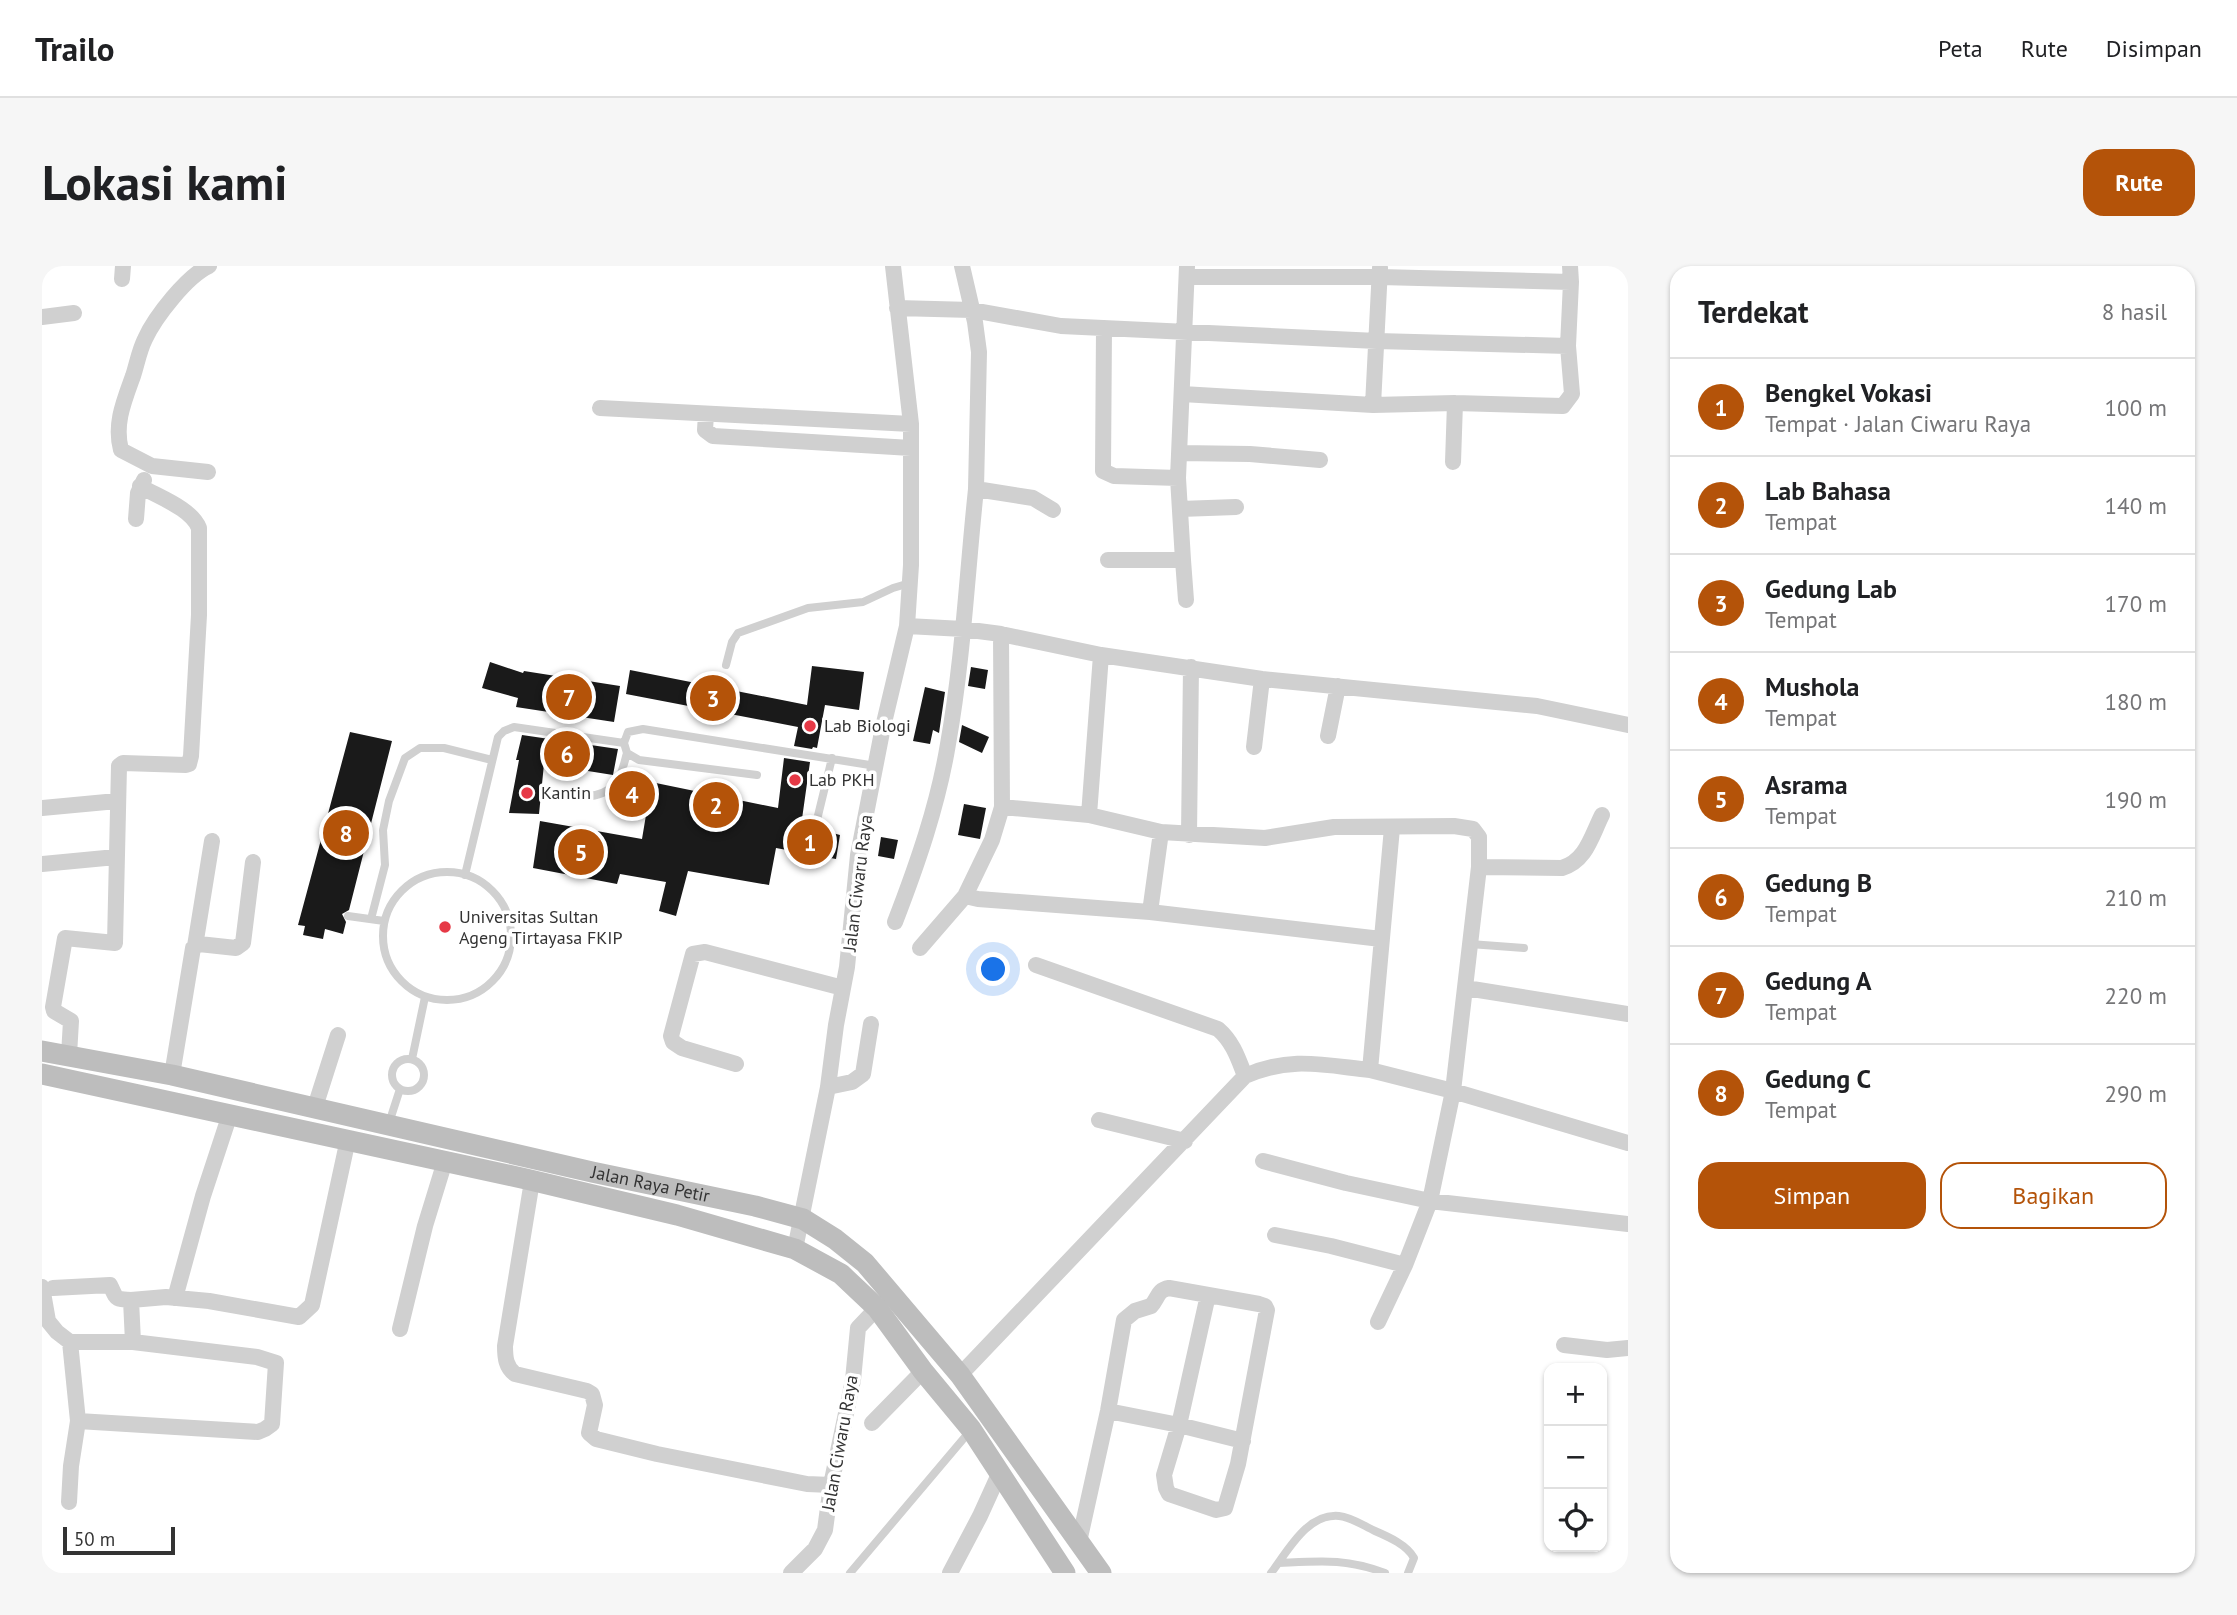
<!DOCTYPE html>
<html lang="id">
<head>
<meta charset="utf-8">
<style>
	:root { --surface:#fff; --page:#f6f6f6; --text:#202124; --muted:#757577; --line:#e0e0e0; --accent:#b45309 }
	body { margin:0; font-family:"PT Sans",sans-serif; background:var(--page); color:var(--text) }
	.controls { position:absolute; right:21px; bottom:21px; display:grid; overflow:hidden; border-radius:14px; box-shadow:0 2px 5px #0004 }
	.controls button { width:63px; height:63px; display:grid; place-items:center; padding:0; border:0; border-bottom:2px solid var(--line); background:var(--surface); color:var(--text); font:35px sans-serif }
	.scale { position:absolute; left:21px; bottom:18px; width:112px; box-sizing:border-box; padding-left:7px; border:4px solid #333; border-top:0; font-size:19px; line-height:24px; white-space:nowrap; color:#333; -webkit-text-stroke:5px #fff; paint-order:stroke }
	.you { position:absolute; left:952px; top:704px; width:24px; height:24px; margin:-18px; border:5px solid #fff; border-radius:50%; background:#1a73e8; box-shadow:0 0 0 10px #1a73e833 }
	.badge { display:grid; place-items:center; width:46px; height:46px; border-radius:50%; background:var(--accent); color:#fff; font-size:23px; font-weight:700 }
	.pin { position:absolute; translate:-50% -50%; border:4px solid #fff; box-shadow:0 2px 7px #0006 }
	.list { margin:0; padding:0; list-style:none }
	h2 { display:flex; justify-content:space-between; align-items:center; height:91px; margin:0; padding:0 28px; font-size:30px }
	h2 small { font-size:23px; font-weight:400; color:var(--muted) }
	.list li { display:grid; grid-template-columns:46px 1fr auto; gap:21px; align-items:center; box-sizing:border-box; height:98px; padding:0 28px; border-top:2px solid var(--line) }
	.list b { display:block; font-size:26px; white-space:nowrap }
	.list p { margin:0; font-size:23px; white-space:nowrap; color:var(--muted) }
	.list em { font-size:23px; font-style:normal; color:var(--muted) }
	.actions { display:flex; gap:14px; padding:21px 28px }
	.actions a { flex:1; padding:16px 0; border:2px solid var(--accent); border-radius:21px; text-align:center; font-size:24px; color:var(--accent) }
	.actions .main { background:var(--accent); color:#fff }
	.icon { flex:none; width:38px; height:38px; fill:none; stroke:currentColor; stroke-width:2; stroke-linecap:round; stroke-linejoin:round }
	.map { position:relative; flex:none; width:1586px; height:1307px; overflow:hidden; border-radius:21px }
	header { display:flex; align-items:center; gap:42px; box-sizing:border-box; height:98px; padding:0 35px; background:var(--surface); border-bottom:2px solid var(--line) }
	header strong { font-size:33px }
	nav { display:flex; gap:38px; margin-inline-start:auto; font-size:24px }
	.intro { display:flex; align-items:center; justify-content:space-between; box-sizing:border-box; height:168px; padding:0 42px }
	h1 { margin:0; font-size:49px }
	.button { padding:18px 32px; border-radius:21px; background:var(--accent); color:#fff; font-size:24px; font-weight:700 }
	main { display:flex; gap:42px; padding:0 42px }
	aside { flex:1; background:var(--surface); border-radius:21px; box-shadow:0 2px 5px #0004 }
	.map>svg:first-child { display:block }
	.building { fill:#1a1a1a }
	.lines { fill:none; stroke-linecap:round; stroke-linejoin:round }
	.service { stroke:#d0d0d0; stroke-width:8 }
	.minor { stroke:#d0d0d0; stroke-width:16 }
	.secondary { stroke:#bdbdbd; stroke-width:21 }
	.poi-dot { fill:#e63946; stroke:#fff; stroke-width:2.5 }
	.labels { text-anchor:middle; stroke-width:7; stroke-linejoin:round; paint-order:stroke }
	.poi-label { font-size:18px; fill:#333; stroke:#fff; text-anchor:start }
	.street-label { font-size:18px; fill:#333; stroke:#fff }
</style>
</head>
<body>
<header>
<strong>Trailo</strong>
<nav><a>Peta</a><a>Rute</a><a>Disimpan</a></nav>
</header>
<div class="intro"><h1>Lokasi kami</h1><a class="button">Rute</a></div>
<main>
<div class="map">
<svg width="1586" height="1307" viewBox="0 0 1586 1307">
	<rect width="100%" height="100%" fill="#fff"/>
	<path class="building" d="M448,396L481,407L482,405L578,420L572,456L474,441L476,432L440,422Z
		M770,400L822,406L817,444L783,439L775,482L771,481L770,483L752,480L756,461L584,428L588,404L765,439Z
		M929,401L946,404L943,423L926,420Z
		M883,421L903,426L897,467L891,464L888,478L871,475Z
		M920,459L947,471L940,487L917,476Z
		M308,466L350,475L307,644L300,648L304,656L301,668L283,663L281,673L261,669L263,660L256,659Z
		M480,469L576,483L571,509L502,498L497,548L467,547L477,494H474Z
		M742,492L768,496L759,560L767,562L772,568L779,564L798,569L794,593L734,582L727,619L646,605L634,650L617,645L624,616L578,608L575,618L491,602L498,555L600,573L605,543L573,538L577,523L583,514L609,518V516L736,542Z
		M922,538L944,542L938,573L916,569Z
		M839,571L856,574L852,593L836,590Z"/>
	<g class="lines">
		<path class="service" d="M684,399L690,376L696,367L766,342L821,336L851,322L868,317
			M715,509L597,494L585,487L582,477L586,466L601,463L834,500
			M510,526C529,532 558,535 573,518C580,510 582,497 585,487
			M773,562L790,492
			M341 670a64 64 0 1 1 128 0a64 64 0 1 1-128 0Z
			M423,609L456,471L462,465L472,461L582,477
			M306,650L342,655
			M329,653L343,599L341,564L347,535L363,492L378,482H402L450,494
			M1428,678L1482,682
			M350 809a16 16 0 1 1 32 0a16 16 0 1 1-32 0Z
			M370,793L383,731
			M347,857L358,823
			M1237,1297C1278,1295 1304,1292 1343,1307
			M808,1307L928,1165
			M1229,1307C1246,1285 1265,1247 1297,1250C1309,1251 1322,1260 1333,1265C1347,1271 1365,1279 1372,1292L1366,1307"/>
		<path class="minor" d="M920,0L933,56L937,86L934,223L991,232L1011,244
			M1145,11H1338L1529,16
			M80,13L81,0
			M855,42L930,44L1019,60L1335,75L1526,80L1529,16L1528,0
			M0,51L32,47
			M1062,62L1061,205L1072,210L1136,212L1145,0
			M1140,128L1331,139L1413,137L1521,140L1530,128L1526,80
			M1331,139L1338,2
			M558,142L869,158
			M664,148L663,164L671,170L869,182
			M1138,187L1208,188L1278,194
			M1411,196L1413,137
			M166,206L110,200L79,184C72,158 82,135 91,110C95,98 97,85 103,73C113,51 145,10 167,0
			M1138,243L1194,241
			M94,253L96,227L102,214
			M1066,294H1141L1136,212
			M1141,294L1144,334
			M865,360L921,363L959,368L1059,389L1220,413L1495,440L1586,459
			M1059,389L1047,549L1119,566L1223,572L1292,561L1412,560L1431,563L1437,571V601L1411,825L1388,935L1363,999L1289,980L1233,969
			M1286,470L1296,420
			M1212,481L1220,413
			M960,541L1047,549
			M0,542L75,535
			M1350,562L1328,804L1411,825L1586,877
			M1147,569L1149,401
			M0,598L74,591
			M1437,601L1520,602C1544,595 1549,571 1560,549
			M923,630L950,574L960,541L959,368
			M1108,646L1119,566
			M853,656C875,599 896,539 906,478C921,394 925,308 934,223
			M153,680L170,575
			M878,682L923,630L936,633L1108,646L1339,673
			M994,699L1176,763C1191,776 1196,792 1203,810
			M1424,722L1586,748
			M27,789L29,755L12,745L11,741L23,672L73,677L77,500L81,497L144,499L147,498L149,490L157,349V262C149,242 116,231 98,220
			M694,798L640,782L631,776L629,770L651,688L663,686L801,722
			M130,809L151,682L157,678L194,682L201,677L211,596
			M786,821L810,816L821,808L829,758
			M273,841L296,769
			M1057,854L1143,875
			M1221,895L1304,917L1388,935L1586,958
			M490,915L463,1080C463,1092 464,1101 473,1108L545,1125L550,1128L553,1139L547,1167L554,1173L615,1188L765,1218L789,1219
			M753,983L786,821L794,759L805,701L816,589L841,461L865,360L869,299V158L851,0
			M0,1021L6,1055L15,1066L28,1076H91L215,1091L234,1097L230,1158L223,1163L216,1166L36,1155
			M11,1022L68,1019C75,1033 72,1033 89,1034L91,1076
			M133,1032L161,930L188,848
			M89,1034L124,1031L167,1035L257,1051L270,1039L306,873
			M1336,1056L1363,999
			M358,1063L383,960L403,895
			M1522,1079L1565,1084L1586,1082
			M918,1109L1203,810C1248,790 1281,799 1328,804
			M1066,1145L1137,1159L1201,1175
			M830,1157L881,1105
			M27,1236L29,1200L36,1155L28,1076
			M1037,1276L1066,1145L1082,1054L1093,1045L1109,1040C1116,1033 1115,1024 1127,1022L1217,1038L1223,1040L1225,1044L1196,1198L1183,1242L1174,1244L1127,1228L1124,1222L1122,1209L1137,1159L1166,1029
			M749,1307L773,1283L783,1264L789,1219L811,1114L816,1062L835,1042
			M908,1307L938,1250L958,1206"/>
		<g class="secondary">
			<path id="s1" d="M0,785L130,809L550,906L713,940L761,953L793,973L823,997L918,1109L1059,1307"/>
			<path d="M0,808L484,913L635,949L753,983L799,1008L835,1042L881,1105L929,1163L1023,1307"/>
		</g>
	</g>
	<g class="poi-dot">
		<circle cx="768" cy="460" r="7"/>
		<circle cx="753" cy="514" r="7"/>
		<circle cx="485" cy="527" r="7"/>
		<circle cx="403" cy="661" r="7"/>
	</g>
	<g class="labels">
		<g class="poi-label">
			<text x="782" y="466">Lab Biologi</text>
			<text x="767" y="520">Lab PKH</text>
			<text x="499" y="533">Kantin</text>
			<text x="417" y="657">Universitas Sultan<tspan x="417" dy="21">Ageng Tirtayasa FKIP</tspan></text>
		</g>
		<g class="street-label">
			<text transform="translate(816 617) rotate(-83)" y="6">Jalan Ciwaru Raya</text>
			<text dy="6" stroke="none"><textPath href="#s1" startOffset="623">Jalan Raya Petir</textPath></text>
			<text transform="translate(798 1177) rotate(-80)" y="6">Jalan Ciwaru Raya</text>
		</g>
	</g>
</svg>
<div class="controls">
<button>+</button>
<button>−</button>
<button><svg class="icon" aria-label="locate" viewBox="0 0 24 24"><circle cx="12" cy="12" r="6"/><path d="M12 2v4M12 18v4M2 12h4M18 12h4"/></svg></button>
</div>
<div class="scale">50 m</div>
<div class="you"></div>
<div class="pin badge" style="left:768px;top:576px">1</div>
<div class="pin badge" style="left:674px;top:539px">2</div>
<div class="pin badge" style="left:671px;top:432px">3</div>
<div class="pin badge" style="left:590px;top:528px">4</div>
<div class="pin badge" style="left:539px;top:586px">5</div>
<div class="pin badge" style="left:525px;top:488px">6</div>
<div class="pin badge" style="left:527px;top:431px">7</div>
<div class="pin badge" style="left:304px;top:567px">8</div>
</div>
<aside>
<h2>Terdekat<small>8 hasil</small></h2>
<ul class="list">
<li><span class="badge">1</span><div><b>Bengkel Vokasi</b><p>Tempat · Jalan Ciwaru Raya</p></div><em>100 m</em></li>
<li><span class="badge">2</span><div><b>Lab Bahasa</b><p>Tempat</p></div><em>140 m</em></li>
<li><span class="badge">3</span><div><b>Gedung Lab</b><p>Tempat</p></div><em>170 m</em></li>
<li><span class="badge">4</span><div><b>Mushola</b><p>Tempat</p></div><em>180 m</em></li>
<li><span class="badge">5</span><div><b>Asrama</b><p>Tempat</p></div><em>190 m</em></li>
<li><span class="badge">6</span><div><b>Gedung B</b><p>Tempat</p></div><em>210 m</em></li>
<li><span class="badge">7</span><div><b>Gedung A</b><p>Tempat</p></div><em>220 m</em></li>
<li><span class="badge">8</span><div><b>Gedung C</b><p>Tempat</p></div><em>290 m</em></li>
</ul>
<div class="actions"><a class="main">Simpan</a><a>Bagikan</a></div>
</aside>
</main>
</body>
</html>
